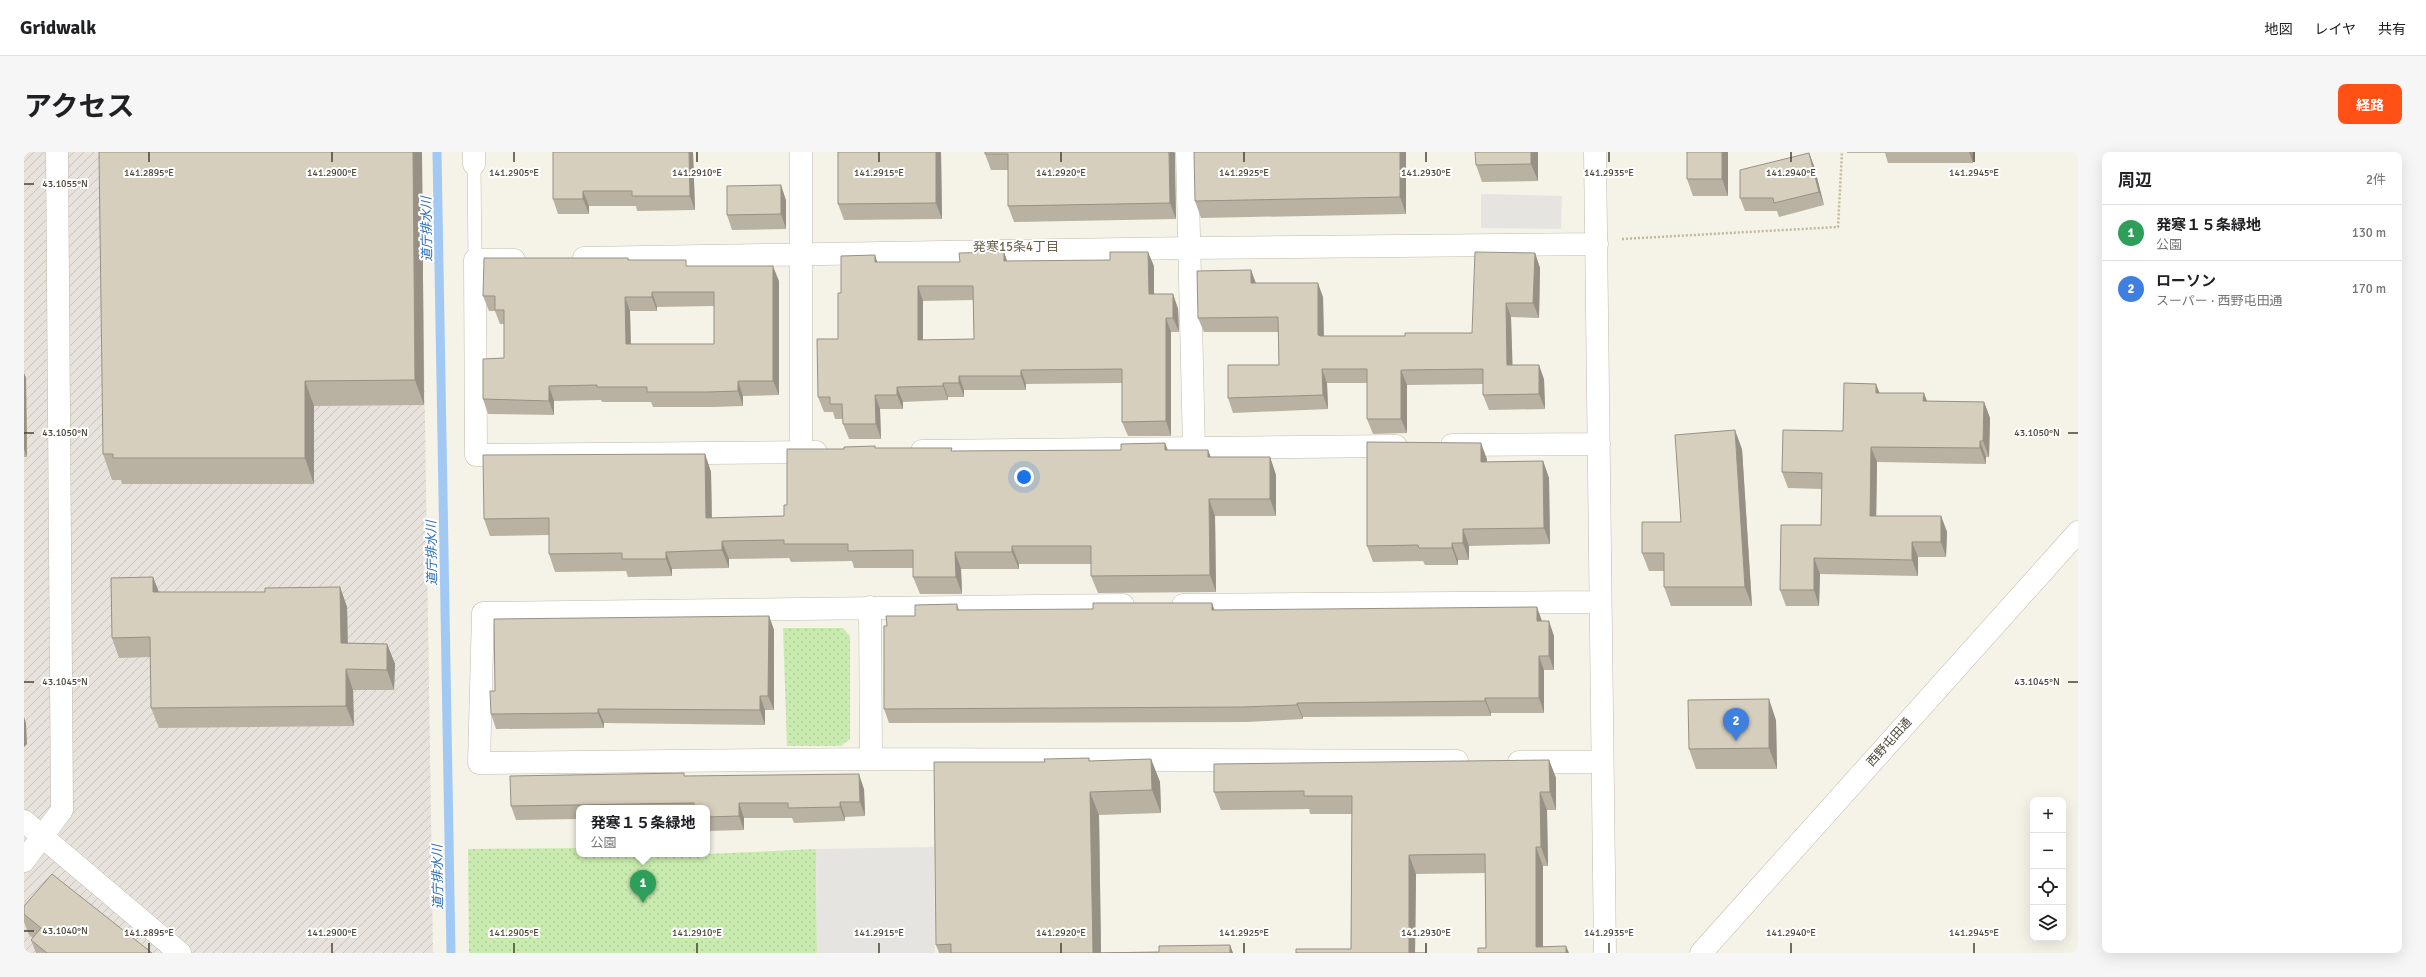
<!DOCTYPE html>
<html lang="ja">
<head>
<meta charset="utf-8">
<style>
	:root { --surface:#fff; --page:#f6f6f6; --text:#202124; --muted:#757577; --line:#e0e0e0; --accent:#ff5115 }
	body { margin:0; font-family:Signika,"Noto Sans JP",sans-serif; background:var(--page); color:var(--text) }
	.controls { position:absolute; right:12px; bottom:12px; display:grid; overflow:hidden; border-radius:8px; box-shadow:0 4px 16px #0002 }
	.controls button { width:36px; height:36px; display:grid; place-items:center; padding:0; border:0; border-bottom:1px solid var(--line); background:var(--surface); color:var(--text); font:20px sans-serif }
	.you { position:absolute; left:1000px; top:325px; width:14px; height:14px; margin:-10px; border:3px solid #fff; border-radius:50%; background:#1a73e8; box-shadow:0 0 0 6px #1a73e833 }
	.badge { display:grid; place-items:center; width:26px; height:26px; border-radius:50%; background:var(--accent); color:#fff; font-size:13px; font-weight:700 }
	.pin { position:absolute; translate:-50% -33px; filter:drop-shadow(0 1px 2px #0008) }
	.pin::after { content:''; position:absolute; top:21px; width:14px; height:12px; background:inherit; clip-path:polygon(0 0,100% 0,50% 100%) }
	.popup { position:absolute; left:552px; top:653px; width:134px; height:52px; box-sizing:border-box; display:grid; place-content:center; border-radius:8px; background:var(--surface); filter:drop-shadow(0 1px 3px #0005); font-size:13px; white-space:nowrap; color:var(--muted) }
	.popup b { font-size:15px; color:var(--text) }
	.popup::after { content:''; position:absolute; left:50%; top:100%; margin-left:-8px; border:8px solid transparent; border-top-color:var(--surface) }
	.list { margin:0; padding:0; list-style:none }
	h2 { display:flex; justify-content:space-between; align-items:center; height:52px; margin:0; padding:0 16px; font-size:17px }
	h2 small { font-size:13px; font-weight:400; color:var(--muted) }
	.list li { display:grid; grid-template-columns:26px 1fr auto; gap:12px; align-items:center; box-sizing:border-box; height:56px; padding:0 16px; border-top:1px solid var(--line) }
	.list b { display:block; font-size:15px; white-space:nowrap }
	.list p { margin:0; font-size:13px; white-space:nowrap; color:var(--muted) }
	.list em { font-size:13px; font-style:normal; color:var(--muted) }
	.icon { flex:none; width:22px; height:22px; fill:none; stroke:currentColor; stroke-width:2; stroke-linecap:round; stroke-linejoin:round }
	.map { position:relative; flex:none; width:2054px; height:801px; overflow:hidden; border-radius:8px }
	header { display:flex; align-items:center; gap:24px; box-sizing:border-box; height:56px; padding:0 20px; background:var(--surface); border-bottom:1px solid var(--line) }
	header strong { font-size:19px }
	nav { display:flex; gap:22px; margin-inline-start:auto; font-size:14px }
	.intro { display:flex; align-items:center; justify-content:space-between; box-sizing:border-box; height:96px; padding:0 24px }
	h1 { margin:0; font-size:28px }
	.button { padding:10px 18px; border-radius:8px; background:var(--accent); color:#fff; font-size:14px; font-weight:700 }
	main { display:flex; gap:24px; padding:0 24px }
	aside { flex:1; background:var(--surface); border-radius:8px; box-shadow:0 4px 16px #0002 }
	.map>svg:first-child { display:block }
	.industrial { fill:url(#industrial-furrows) }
	.park { fill:url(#park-dots) }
	.parking { fill:#e6e4e0 }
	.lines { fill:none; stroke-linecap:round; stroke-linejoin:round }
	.stream { stroke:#a1c9f4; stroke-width:9 }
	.service-casing { stroke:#c1bbaa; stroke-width:14 }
	.minor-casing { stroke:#c1bbaa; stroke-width:23 }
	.tertiary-casing { stroke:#c1bbaa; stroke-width:23 }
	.path { stroke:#c3b99a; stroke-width:2.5; stroke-dasharray:2 2; stroke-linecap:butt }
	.service { stroke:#fff; stroke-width:13 }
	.minor { stroke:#fff; stroke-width:22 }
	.tertiary { stroke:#fff; stroke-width:22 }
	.wall { fill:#b9b2a3; fill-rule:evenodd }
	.shaded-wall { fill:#969184 }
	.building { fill:#d7cfbd; stroke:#969184; fill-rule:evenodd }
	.ticks { fill:none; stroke:#494336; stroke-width:1.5 }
	.labels { text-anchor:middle; stroke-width:4; stroke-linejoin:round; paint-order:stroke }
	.street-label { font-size:12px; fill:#494336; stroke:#fff }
	.water-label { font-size:13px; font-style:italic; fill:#296dbb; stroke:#fff }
	.neighbourhood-label { font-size:13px; fill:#6c634d; stroke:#fff }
	.ticks-label { font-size:10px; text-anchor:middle; fill:#494336; stroke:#fff; stroke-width:4; stroke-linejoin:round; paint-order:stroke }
</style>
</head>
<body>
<header>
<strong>Gridwalk</strong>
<nav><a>地図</a><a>レイヤ</a><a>共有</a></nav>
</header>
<div class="intro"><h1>アクセス</h1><a class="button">経路</a></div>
<main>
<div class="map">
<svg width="2054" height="801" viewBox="0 0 2054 801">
	<defs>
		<pattern id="industrial-furrows" width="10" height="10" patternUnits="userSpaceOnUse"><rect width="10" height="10" fill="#e7e3dc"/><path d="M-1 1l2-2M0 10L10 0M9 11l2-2" fill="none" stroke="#c8c4bd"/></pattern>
		<pattern id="park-dots" width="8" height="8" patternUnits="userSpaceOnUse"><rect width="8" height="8" fill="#c9ebaf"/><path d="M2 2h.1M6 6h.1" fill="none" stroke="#aecb97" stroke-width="1.8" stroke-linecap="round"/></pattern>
	</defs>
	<rect width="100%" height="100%" fill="#f5f2e8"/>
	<path class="industrial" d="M0,0H397L409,801H0Z"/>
	<path class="park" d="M759,476H819L826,484V587L817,594H763Z
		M555,696V702H683L792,697L793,801H445L444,697Z"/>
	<path class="parking" d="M1457,42L1538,44L1537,77L1457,76Z
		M910,695L911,801H793L792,697Z"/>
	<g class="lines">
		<path class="stream" d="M413,0L427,801"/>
		<defs>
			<path id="service" d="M450,12L451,108"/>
			<path id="minor" d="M450,0V12
				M777,0V300
				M1163,0L1170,296
				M1571,0L1581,801
				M560,106L1165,96L1573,92
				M490,108H451L452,303L792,300
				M1428,293L1575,292
				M898,299L1372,294
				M1099,453L459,461L455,611L847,607L1433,609
				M1159,453L1576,450
				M846,455L847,607
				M1495,610H1578
				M0,669L156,801
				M0,709L38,658L33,0"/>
			<path id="tertiary" d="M1677,801L2054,380"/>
		</defs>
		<use href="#service" class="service-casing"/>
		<use href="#minor" class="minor-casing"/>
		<use href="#tertiary" class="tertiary-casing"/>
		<path class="path" d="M1598,87L1814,75L1818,0"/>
		<use href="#service" class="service"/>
		<use href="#minor" class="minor"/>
		<use href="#tertiary" class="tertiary"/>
	</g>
	<path class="wall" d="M398,0L400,253L290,254V332H98L97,328H88L79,302Z
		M529,0H669L671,58L613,59L612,54H565V62H534L529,47Z
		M814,0H917L918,67L820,68L814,52Z
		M961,0H1150L1152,67L990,70L984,54V18H967L961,2Z
		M1382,0V62L1177,66L1171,49Z
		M1514,0V29L1458,30L1452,13Z
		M1704,0V44H1669L1663,27Z
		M1823,0H1949V11H1864L1861,1H1823Z
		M1785,1L1790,14L1800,53L1755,65L1753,59H1721L1716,46Z
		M762,48V77L708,78L703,63Z
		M980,100L983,109L1130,114V142H1149L1154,157L1155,180H1147V284H1104L1098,270V231L1002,232V238H940V245H924V248L879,250V257H856L857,287H825L819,272V267H811L809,260H800L794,245L814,187L817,141L854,110H936ZM949,148L950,187L899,188V149Z
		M1511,101L1516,116L1515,166L1487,165L1488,213L1520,227L1521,257L1465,258L1459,243V232L1383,233V281L1349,282L1343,267V231H1303L1304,257L1209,261L1204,246L1255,213L1254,180H1180L1174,166L1227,118L1232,131L1299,145L1300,184H1381L1448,181Z
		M604,106L605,108L665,114L755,129V243L719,244V254L689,255H629L627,250H578L577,248L530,249V263L464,262L459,247L480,206V172H476L471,159H465L459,144ZM690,154V192H607L606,159H633V155Z
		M0,221L2,226L3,305H0Z
		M1856,241L1903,249L1960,250L1966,266L1965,305H1962V312L1853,310L1852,364H1917L1923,380L1922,405H1894V424L1796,422L1795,454H1762L1756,438L1797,373L1798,337L1764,336L1758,320L1819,279Z
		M1141,291L1144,298H1184L1187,305H1246L1252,323V364H1191L1192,440L1074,441L1067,424V412H995V417H937L938,442H896L889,425V416H830L828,409L767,410L765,406L705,407V416L648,417V424L604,425L602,419L531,420L525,402V383L466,384L460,367L681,302L687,320L688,366L760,364L763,353L820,297L852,296L929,299L1097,298Z
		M1718,297L1728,454H1647L1640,435V419H1625L1618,401L1657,370Z
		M1463,307V310L1519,309L1525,326L1526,392L1445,394V408H1434V413H1401L1399,409L1349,410L1343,394Z
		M129,425L135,440H241L316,435L323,455L324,491L363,492L371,512L370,538H329L330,574L135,576L127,556V505L95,506L88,486Z
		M933,452L935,458H1190L1518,469L1530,484V518H1520V561H1467V564L1279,565V567L1223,570L865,571L860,557L863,474L891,464Z
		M745,464L750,478V558H741V573L580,571V576L472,577L467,562L471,539Z
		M1752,568L1753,617H1672L1665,597Z
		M1065,606L1066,609L1127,607L1136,630L1137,661L1075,663L1077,801L1135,800L1206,793L1209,801H915L912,793L1021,610Z
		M1525,608L1532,626V658H1523L1524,714H1519L1462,796L1461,721L1392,722L1391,801L1327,797L1328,662H1286L1285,657L1197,658L1190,640Z
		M661,624L840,637L841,664L821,665V669L770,671L768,666H720V678L683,679V656H555V667L492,668L487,654Z
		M0,754L128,801H12L7,788L9,786L5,783L0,770Z"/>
	<path class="shaded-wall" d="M389,0H398L400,253L391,228Z
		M665,0H669L671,58L666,44Z
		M912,0H917L918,67L912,51Z
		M1145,0H1150L1151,1L1152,67L1146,51Z
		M1376,0H1382V62L1376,45Z
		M1507,0H1514V29L1507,12Z
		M1698,0H1704V44L1698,27Z
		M1945,0H1949V11Z
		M1785,1L1790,14L1800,53L1795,40Z
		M757,33L762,48V77L757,62Z
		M559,39L565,54V62L559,47Z
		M980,100L985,115L980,109Z
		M1124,100L1130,114V157L1125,142Z
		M1511,101L1516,116L1515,166L1509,151Z
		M851,103L856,118L851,110Z
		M749,114L755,129V243L749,229Z
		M1227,118L1232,132L1227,131Z
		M1294,131L1299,145L1300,197L1294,183Z
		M894,134L899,149V203L894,188Z
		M628,140L633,155V159L628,145Z
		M1149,142L1154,157L1155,180L1149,166Z
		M601,145L606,159L607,207L602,192Z
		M1482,151L1487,165L1489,227L1483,213Z
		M1142,166L1147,180V284L1142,269Z
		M1515,213L1520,227L1521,257L1515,242Z
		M1298,217L1303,231L1304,257L1299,243Z
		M997,218L1002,232V238L997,224Z
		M1377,218L1383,233V281L1377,267Z
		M0,221L2,226L3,305L0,297Z
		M935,224L940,238V245L935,231Z
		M281,229L290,254V332L281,306Z
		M714,229L719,244V254L714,239Z
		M919,231L924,245V248L919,234Z
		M1852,232L1858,247L1852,241Z
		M525,234L530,249V263L525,249Z
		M873,235L879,250V257L873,243Z
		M1900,241L1906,257L1899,249Z
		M851,243L856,257L857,287L852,272Z
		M1960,250L1966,266L1965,305L1959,289Z
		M1711,278L1718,297L1728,454L1721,435Z
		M1956,289L1962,305V312L1956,296Z
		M1141,291L1147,309L1141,298Z
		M1457,291L1463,307V327L1457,310Z
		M1847,295L1853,310L1852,380L1846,364Z
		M1184,298L1190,316L1184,305Z
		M681,302L687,320L688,383L682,366Z
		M1246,305L1252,323V364L1246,347Z
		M1519,309L1525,326L1526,392L1520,376Z
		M1185,347L1191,364L1192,440L1186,423Z
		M1917,364L1923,380L1922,405L1917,390Z
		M1439,377L1445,394V408L1439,391Z
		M698,389L705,407V416L698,398Z
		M1888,390L1894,405V424L1888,408Z
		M1428,391L1434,408V413L1428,396Z
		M988,394L995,412V417L988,400Z
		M642,400L648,417V424L642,407Z
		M931,400L937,417L938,442L932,425Z
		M1790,406L1796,422L1795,454L1790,438Z
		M129,425L137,446L129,440Z
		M316,435L323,455L324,511L317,491Z
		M1188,451L1193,465L1188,458Z
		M1513,455L1518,469V484L1513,469Z
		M745,464L750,478V558L744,544Z
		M1525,469L1530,484V518L1525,504Z
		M363,492L371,512L370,538L363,518Z
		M1515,504L1520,518V561L1515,546Z
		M322,517L329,538L330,574L322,554Z
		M736,544L741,558V573L736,558Z
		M1461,546L1467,561V564L1461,549Z
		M1745,547L1752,568L1753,617L1745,596Z
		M1273,551L1279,565V567L1273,553Z
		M574,557L580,571V576L574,561Z
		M0,565L2,571L3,592L0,595Z
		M1127,607L1136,630L1137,661L1128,638Z
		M1525,608L1532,626V658L1526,640Z
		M835,622L840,637L841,664L836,650Z
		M1066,640L1075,663L1077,801H1069Z
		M1516,640L1523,658L1524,714L1517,695Z
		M816,650L821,665V669L816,655Z
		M715,651L720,666V678L715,664Z
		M1512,695L1519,714V801L1512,795Z
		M1385,703L1392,722L1391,801H1385Z
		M1206,793L1209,801H1206Z
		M1542,794L1545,801H1542Z"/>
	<path class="building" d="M75,0H389L391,228L281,229V306H89V302H79Z
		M529,0H665L666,44H608V39H559V47H529Z
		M814,0H912V51L814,52Z
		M961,0H1145L1146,51L984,54V2H961Z
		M1170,0H1376V45L1171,49Z
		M1451,0H1507V12L1452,13Z
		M1663,0H1698V27H1663Z
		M1785,1L1795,40L1750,51L1749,46H1716V18Z
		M757,33V62L703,63V34Z
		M980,100V109L1086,108V100H1124L1125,142H1149V166H1142V269L1098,270V217L997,218V224H935V231H919V234L873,235V243H851L852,272H819L818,252H806V245H794L793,187H814V141H817V104L851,103V110H936L935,101ZM894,134H949L950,187L894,188Z
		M1451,100L1511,101L1509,151H1482L1483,213H1515V242L1459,243V217L1377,218V267H1343V217H1298L1299,243L1204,246V213H1255L1254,165L1174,166L1173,119L1227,118V131H1294V183L1297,184H1381V181H1448Z
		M460,106H604V108H662V114H749V229H714V239L684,240H623V235H573V233L525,234V249L459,247V207L480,206V158H471V144H459ZM628,140H690V192H602L601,145H628Z
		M1820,231L1852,232V241H1900L1899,249L1960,250L1959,289H1956V296L1847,295L1846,364H1917V390H1888V408L1790,406V438H1756L1757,373H1797L1798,321L1758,320L1759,278L1819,279Z
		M1711,278L1721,435H1640V401H1618V370H1657L1651,283Z
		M1343,290L1457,291V310L1519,309L1520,376L1439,377V391H1428V396H1395L1394,393L1343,394Z
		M1141,291V298H1184V305H1246V347H1185L1186,423L1067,424V394H988V400H931L932,425H889V398L824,399V392H760V388L698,389V398L642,400V407H598V401L525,402V366L460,367L459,303L681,302L682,366L760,364V353H763V297H820V295L851,294V296H928L927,299L1097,298V292Z
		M129,425V440H241V436L316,435L317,491L363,492V518L322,517V554L127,556L126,485L88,486L87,426Z
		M1069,451H1188V458L1513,455V469H1525V504H1515V546H1461V549L1273,551V553L1218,555L860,557V474H863L862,464H891V453L933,452V458L1069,457Z
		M745,464L744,544H736V558L574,557V561L467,562L466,539H471L470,467Z
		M1745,547V596L1665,597L1664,548Z
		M1065,606V609L1127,607L1128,638L1066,640L1069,801L1135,800V794L1206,793V801H927V792L912,793L910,610H1021L1020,607Z
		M1525,608L1526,640H1516L1517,695H1512V795L1542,794V801H1454V796H1462L1461,702L1385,703V801H1401H1272V797H1327L1328,644H1280V639L1190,640V612Z
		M660,621V624L835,622L836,650H816V655L764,656V651H715V664L683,665V656H670V651L487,654L486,624Z
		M28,722L128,801H23L7,788L17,776L0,762V754Z"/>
	<path class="ticks" d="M125,0V10M308,0V10M490,0V10M673,0V10M855,0V10M1037,0V10M1220,0V10M1402,0V10M1585,0V10M1767,0V10M1950,0V10M0,32H10M0,281H10M2044,281H2054M0,530H10M2044,530H2054M0,779H10M125,791V801M308,791V801M490,791V801M673,791V801M855,791V801M1037,791V801M1220,791V801M1402,791V801M1585,791V801M1767,791V801M1950,791V801"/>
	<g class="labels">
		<g class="street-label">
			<text transform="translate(1865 590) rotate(-48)" y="4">西野屯田通</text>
		</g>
		<g class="water-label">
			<text transform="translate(402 77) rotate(-91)" y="5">道庁排水川</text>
			<text transform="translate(407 401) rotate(-91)" y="5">道庁排水川</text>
			<text transform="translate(413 725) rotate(-91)" y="5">道庁排水川</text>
		</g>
		<g class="neighbourhood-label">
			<text x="992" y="99">発寒15条4丁目</text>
		</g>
	</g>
	<g class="ticks-label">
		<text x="125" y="24">141.2895°E</text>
		<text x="308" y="24">141.2900°E</text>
		<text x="490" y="24">141.2905°E</text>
		<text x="673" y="24">141.2910°E</text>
		<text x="855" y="24">141.2915°E</text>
		<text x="1037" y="24">141.2920°E</text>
		<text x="1220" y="24">141.2925°E</text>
		<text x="1402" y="24">141.2930°E</text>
		<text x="1585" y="24">141.2935°E</text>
		<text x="1767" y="24">141.2940°E</text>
		<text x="1950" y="24">141.2945°E</text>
		<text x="41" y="35">43.1055°N</text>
		<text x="41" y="284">43.1050°N</text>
		<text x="2013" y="284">43.1050°N</text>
		<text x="41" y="533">43.1045°N</text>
		<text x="2013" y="533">43.1045°N</text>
		<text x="41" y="782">43.1040°N</text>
		<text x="125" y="784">141.2895°E</text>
		<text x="308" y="784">141.2900°E</text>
		<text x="490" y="784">141.2905°E</text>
		<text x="673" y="784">141.2910°E</text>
		<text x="855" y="784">141.2915°E</text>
		<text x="1037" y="784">141.2920°E</text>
		<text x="1220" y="784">141.2925°E</text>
		<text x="1402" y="784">141.2930°E</text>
		<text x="1585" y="784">141.2935°E</text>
		<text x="1767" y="784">141.2940°E</text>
		<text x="1950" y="784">141.2945°E</text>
	</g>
</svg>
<div class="controls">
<button>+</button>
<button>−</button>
<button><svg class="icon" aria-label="locate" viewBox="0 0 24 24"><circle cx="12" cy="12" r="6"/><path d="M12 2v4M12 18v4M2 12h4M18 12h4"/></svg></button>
<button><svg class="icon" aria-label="layers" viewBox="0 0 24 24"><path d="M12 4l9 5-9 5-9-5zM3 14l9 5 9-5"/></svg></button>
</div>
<div class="you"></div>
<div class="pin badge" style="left:619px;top:751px;background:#2e9e5b">1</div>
<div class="popup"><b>発寒１５条緑地</b>公園</div>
<div class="pin badge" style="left:1712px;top:589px;background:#3f7fe0">2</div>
</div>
<aside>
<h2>周辺<small>2件</small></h2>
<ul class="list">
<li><span class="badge" style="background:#2e9e5b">1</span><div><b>発寒１５条緑地</b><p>公園</p></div><em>130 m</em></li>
<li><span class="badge" style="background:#3f7fe0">2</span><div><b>ローソン</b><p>スーパー · 西野屯田通</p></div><em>170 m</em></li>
</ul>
</aside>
</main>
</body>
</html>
